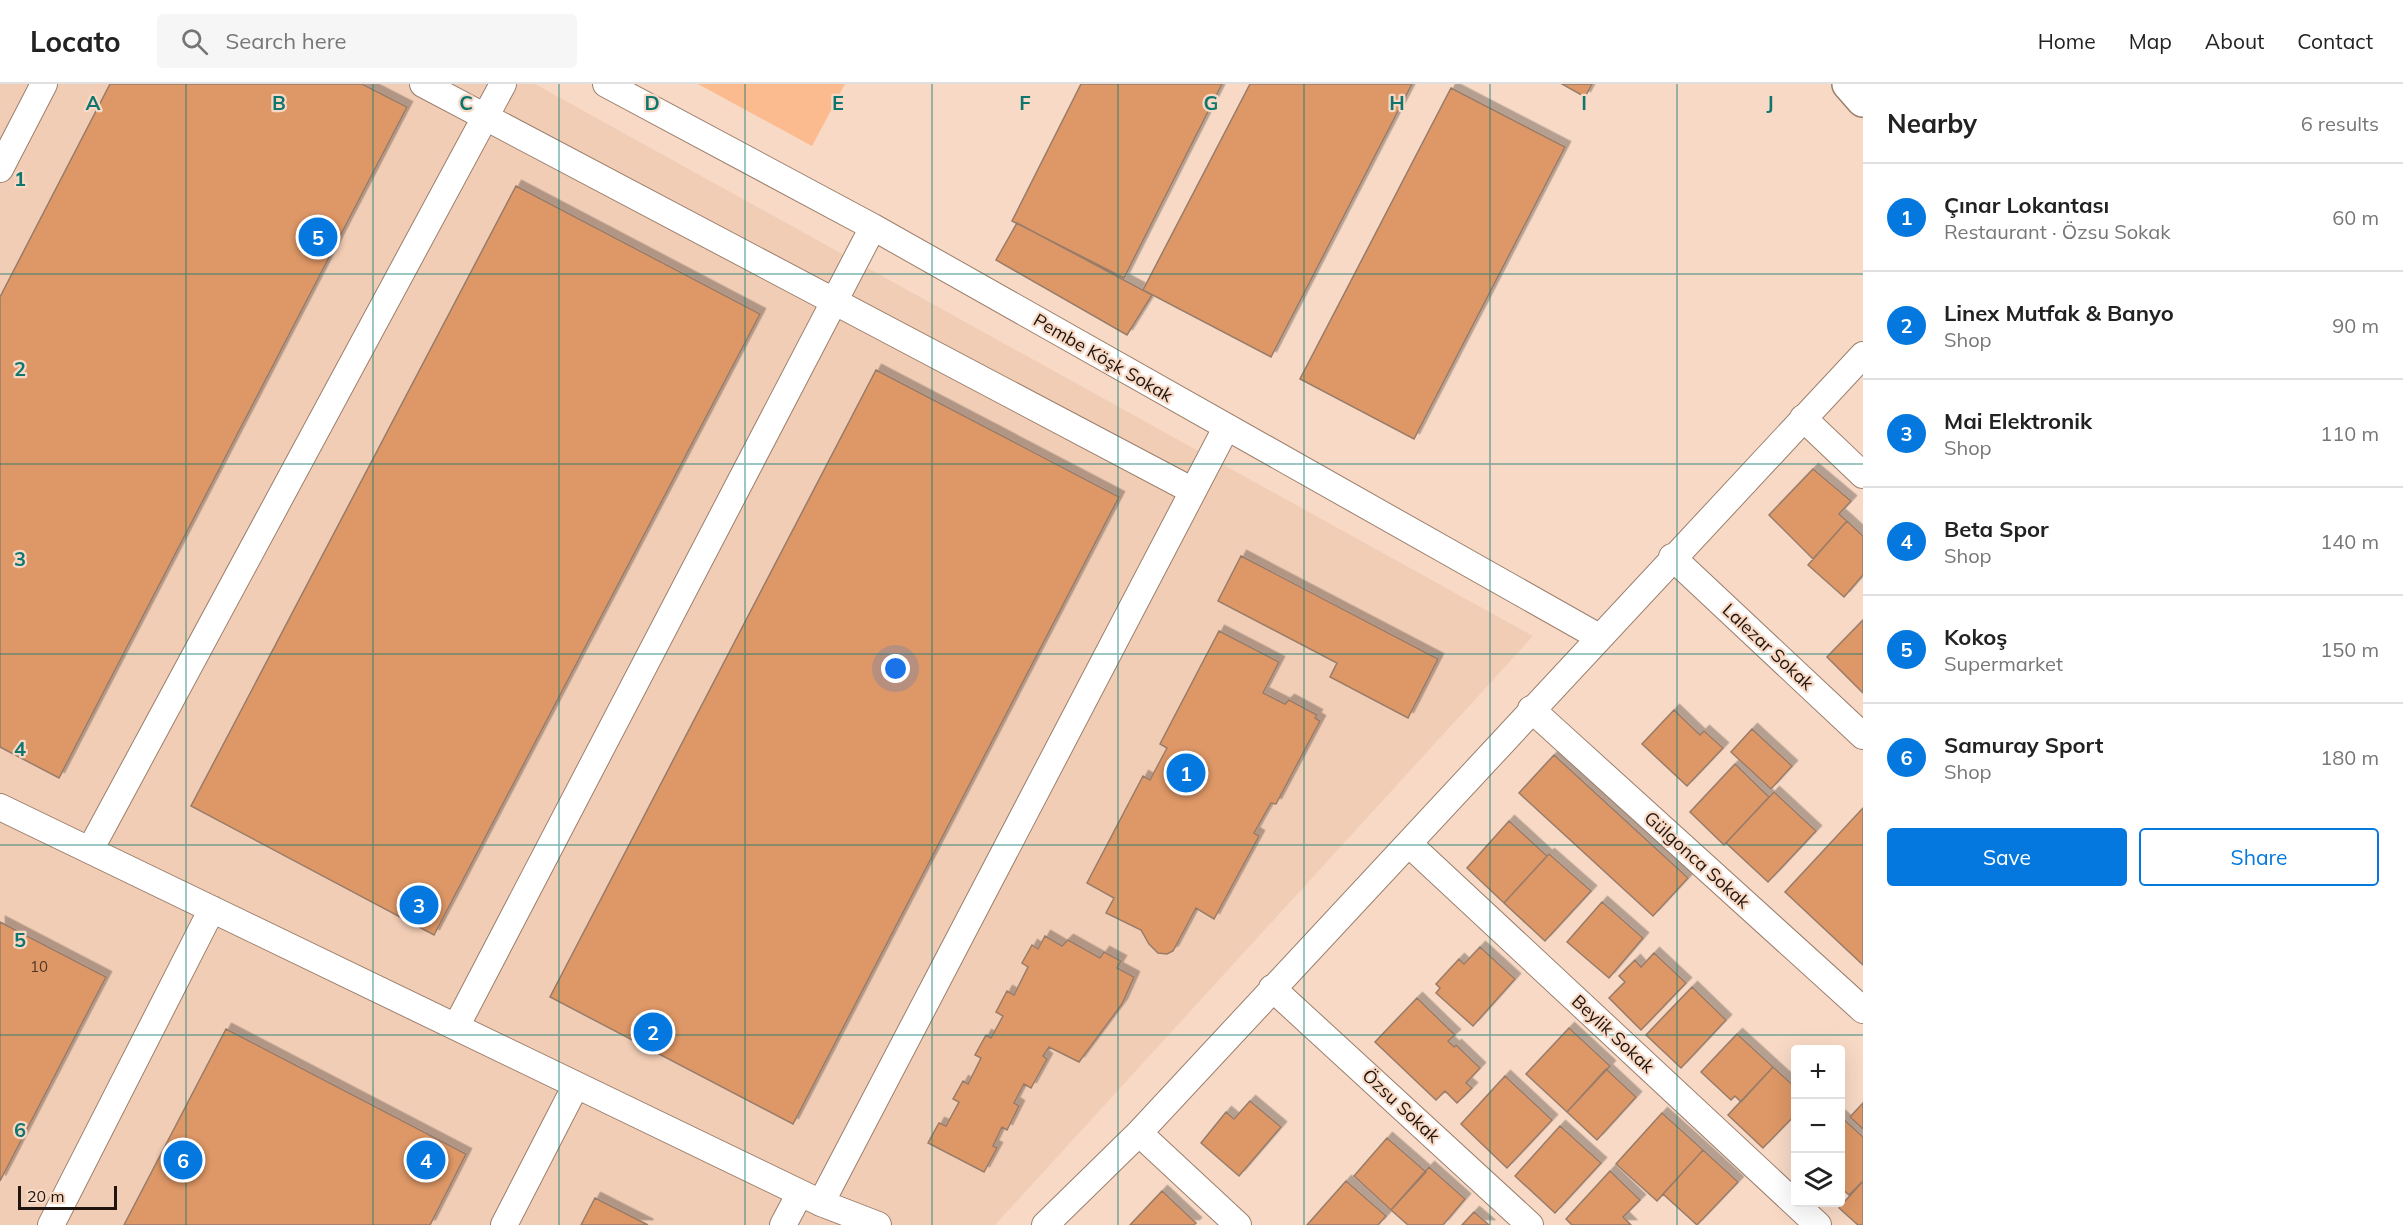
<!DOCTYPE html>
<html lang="en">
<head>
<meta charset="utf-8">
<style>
	:root { --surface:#fff; --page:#f6f6f6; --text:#222; --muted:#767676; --line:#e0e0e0; --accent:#0578df }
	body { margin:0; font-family:Mulish,sans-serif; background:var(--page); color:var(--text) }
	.controls { position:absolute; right:18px; bottom:18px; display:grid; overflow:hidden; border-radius:6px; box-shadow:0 6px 24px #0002 }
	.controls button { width:54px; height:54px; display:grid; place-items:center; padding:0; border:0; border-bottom:2px solid var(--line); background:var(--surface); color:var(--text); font:30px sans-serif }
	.scale { position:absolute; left:18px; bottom:15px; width:99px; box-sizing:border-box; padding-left:6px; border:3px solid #20150e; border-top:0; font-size:16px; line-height:21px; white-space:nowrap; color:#20150e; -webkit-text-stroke:4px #f7d9c5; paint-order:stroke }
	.you { position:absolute; left:896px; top:585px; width:21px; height:21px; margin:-15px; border:4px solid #fff; border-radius:50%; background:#1a73e8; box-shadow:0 0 0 9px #1a73e833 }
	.badge { display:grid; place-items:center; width:39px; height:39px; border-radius:50%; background:var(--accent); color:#fff; font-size:20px; font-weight:700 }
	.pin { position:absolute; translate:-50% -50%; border:3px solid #fff; box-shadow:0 2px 6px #0006 }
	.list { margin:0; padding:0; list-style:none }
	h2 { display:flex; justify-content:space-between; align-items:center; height:78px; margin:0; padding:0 24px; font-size:26px }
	h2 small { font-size:20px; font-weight:400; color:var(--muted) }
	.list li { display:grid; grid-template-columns:39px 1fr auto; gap:18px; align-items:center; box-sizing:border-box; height:108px; padding:0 24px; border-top:2px solid var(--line) }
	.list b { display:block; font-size:22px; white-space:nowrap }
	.list p { margin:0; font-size:20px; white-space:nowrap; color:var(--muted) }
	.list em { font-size:20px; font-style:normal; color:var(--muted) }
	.actions { display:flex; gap:12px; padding:18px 24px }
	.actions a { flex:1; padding:14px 0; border:2px solid var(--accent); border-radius:6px; text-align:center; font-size:21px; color:var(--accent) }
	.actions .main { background:var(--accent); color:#fff }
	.icon { flex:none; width:33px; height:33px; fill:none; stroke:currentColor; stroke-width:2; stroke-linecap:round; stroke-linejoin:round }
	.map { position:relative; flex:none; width:1863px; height:1141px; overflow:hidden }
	header { display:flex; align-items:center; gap:36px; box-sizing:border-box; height:84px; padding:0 30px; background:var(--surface); border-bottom:2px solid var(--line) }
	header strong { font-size:28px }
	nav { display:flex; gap:33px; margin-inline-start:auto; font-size:21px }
	.search { width:420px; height:54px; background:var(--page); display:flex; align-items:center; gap:15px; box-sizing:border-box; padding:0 21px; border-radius:6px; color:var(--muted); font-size:22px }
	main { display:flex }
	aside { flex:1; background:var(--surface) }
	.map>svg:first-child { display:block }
	.built { fill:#f2cdb5 }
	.green { fill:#fcbb8f }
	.building { fill:#de9766; stroke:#987c6a; stroke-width:1.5; filter:url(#shadow) }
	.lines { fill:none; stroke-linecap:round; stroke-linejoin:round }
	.street-casing { stroke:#9b7f6d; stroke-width:28 }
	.secondary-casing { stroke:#9b7f6d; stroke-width:36 }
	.street { stroke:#fff; stroke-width:26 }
	.secondary { stroke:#fff; stroke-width:33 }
	.grid { fill:none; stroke:#0f766e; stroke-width:1.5; stroke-opacity:0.55 }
	.labels { text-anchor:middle; stroke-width:4.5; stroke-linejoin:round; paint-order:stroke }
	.number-label { font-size:15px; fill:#503624 }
	.street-label { font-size:18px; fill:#20150e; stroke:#f7d9c5 }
	.grid-label { font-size:20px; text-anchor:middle; font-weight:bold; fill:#0f766e; stroke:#f7d9c5; stroke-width:4.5; stroke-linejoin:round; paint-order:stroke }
</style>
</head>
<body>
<header>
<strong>Locato</strong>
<div class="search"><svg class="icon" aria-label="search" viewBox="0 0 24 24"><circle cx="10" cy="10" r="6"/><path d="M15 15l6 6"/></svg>Search here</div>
<nav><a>Home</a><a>Map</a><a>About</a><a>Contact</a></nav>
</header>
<main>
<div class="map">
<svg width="1863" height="1141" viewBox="0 0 1863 1141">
	<defs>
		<filter id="shadow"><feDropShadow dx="5.5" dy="-5.5" stdDeviation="0" flood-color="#0004"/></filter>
	</defs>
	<rect width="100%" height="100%" fill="#f7d9c5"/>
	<path class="built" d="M0,0H535L1533,552L995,1141H0Z"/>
	<path class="green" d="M698,0H845L812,62Z"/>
	<path class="building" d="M110,0H362L407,23L59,694L0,663V213Z
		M1081,0H1222L1124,194L1012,137Z
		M1250,0H1412L1271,273L1143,206Z
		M1562,0H1592L1585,13Z
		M1451,4L1565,63L1414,355L1300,295Z
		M516,102L760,230L434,851L191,722Z
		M1017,139L1152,211L1127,251L996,176Z
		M876,286L1119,413L793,1040L550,913Z
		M1813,385L1851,417L1839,430L1847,437L1813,475L1769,431Z
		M1847,437L1863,452V491L1844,513L1808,481Z
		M1241,472L1438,575L1408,634L1330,593L1337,579L1218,517Z
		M1863,536V609L1827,573Z
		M1219,547L1279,578L1263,609L1285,620L1289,616L1317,631L1315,634L1320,637L1276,720L1271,719L1254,749L1259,752L1214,835L1196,824L1173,867L1167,870L1158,869L1149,860L1141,846L1106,829L1114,814L1087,799L1143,692L1150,696L1167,664L1160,660Z
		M1674,626L1700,651L1704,647L1723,664L1687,702L1642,660Z
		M1752,645L1792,682L1771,705L1731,668Z
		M1554,671L1688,794L1653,832L1519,709Z
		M1735,680L1769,713L1724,761L1690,728Z
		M1774,708L1816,747L1768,798L1726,759Z
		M1863,724V881L1785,808Z
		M1509,737L1547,772L1504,819L1467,784Z
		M1549,770L1591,807L1545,857L1504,819Z
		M1602,818L1643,854L1609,894L1567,858Z
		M0,838L106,893L0,1097Z
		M1045,852L1062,862L1068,856L1100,874L1104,868L1121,877L1117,884L1134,893L1122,920L1079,978L1049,963L1043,972L1047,975L1031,1004L1024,1000L1014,1019L1019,1022L1007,1046L1002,1043L993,1062L997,1064L984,1088L928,1059L939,1039L946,1042L959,1018L953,1015L963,997L968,1000L981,974L975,971L986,951L991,954L1003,932L996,928L1007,907L1014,911L1028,883L1022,879L1032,861L1038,865Z
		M1480,863L1515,895L1473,942L1436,909L1440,904L1436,900L1459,875L1464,880Z
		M1654,869L1686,899L1641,946L1609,914L1625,898L1619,892L1635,876L1641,883Z
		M1692,903L1726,936L1681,984L1646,951Z
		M1417,914L1455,951L1448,957L1454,963L1456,961L1480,984L1466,999L1472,1004L1457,1019L1445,1007L1436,1016L1375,958Z
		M1569,944L1610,982L1567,1028L1526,990Z
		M226,945L466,1070L430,1141H124Z
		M1737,950L1773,983L1741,1018L1735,1012L1731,1016L1701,988Z
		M1773,983L1796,1004V1030L1763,1064L1728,1031Z
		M1606,985L1636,1013L1597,1056L1567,1028Z
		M1505,992L1552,1036L1507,1084L1461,1040Z
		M1250,1017L1281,1043L1239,1092L1201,1059L1226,1028L1234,1035Z
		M1863,1019V1045L1850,1033Z
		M1662,1029L1703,1066L1657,1117L1616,1080Z
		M1840,1032L1863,1053V1097L1849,1111L1840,1103Z
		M1560,1042L1601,1079L1555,1129L1515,1092Z
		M1387,1054L1426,1088L1391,1126L1354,1092Z
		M1703,1066L1738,1098L1697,1141L1663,1110Z
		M1429,1083L1465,1115L1443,1141H1408L1391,1126Z
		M1610,1087L1640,1116L1623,1133L1631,1141H1572L1566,1135Z
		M1346,1097L1386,1132L1378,1141H1307Z
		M1863,1097V1141H1858L1839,1124Z
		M1162,1107L1196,1139L1194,1141H1130Z
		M595,1114L648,1141H581Z
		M1474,1128L1489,1141H1462Z"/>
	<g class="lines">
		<defs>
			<path id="street" d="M423,0L1193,407
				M606,0L873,143L1599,553
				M0,85L44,0
				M1803,334L1863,391
				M1672,473L1863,652
				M1531,625L1863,926
				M0,723L821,1119L878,1141
				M1409,760L1818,1141
				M90,766L503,0
				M1272,904L1530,1141
				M456,943L873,143
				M1139,1049L1238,1141
				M821,1119L1226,344
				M51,1141L212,825
				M504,1141L576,1001
				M783,1141L800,1109
				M1045,1141L1139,1049L1863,271"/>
			<path id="secondary" d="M1849,0L1863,16"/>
		</defs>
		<use href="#street" class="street-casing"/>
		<use href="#secondary" class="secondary-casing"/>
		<use href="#street" class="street"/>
		<use href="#secondary" class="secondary"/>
	</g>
	<path class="grid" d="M186,0V1141M373,0V1141M559,0V1141M745,0V1141M932,0V1141M1118,0V1141M1304,0V1141M1490,0V1141M1677,0V1141M0,190H1863M0,380H1863M0,570H1863M0,761H1863M0,951H1863"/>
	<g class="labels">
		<g class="number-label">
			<text x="39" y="888">10</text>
		</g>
		<g class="street-label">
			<text transform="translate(1103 274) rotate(30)" y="6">Pembe Köşk Sokak</text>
			<text transform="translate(1768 563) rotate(43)" y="6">Lalezar Sokak</text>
			<text transform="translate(1697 776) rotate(42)" y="6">Gülgonca Sokak</text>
			<text transform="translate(1613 950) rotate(43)" y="6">Beylik Sokak</text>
			<text transform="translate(1401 1022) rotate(43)" y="6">Özsu Sokak</text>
		</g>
	</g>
	<g class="grid-label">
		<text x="93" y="26">A</text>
		<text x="279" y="26">B</text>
		<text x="466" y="26">C</text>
		<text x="652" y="26">D</text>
		<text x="838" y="26">E</text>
		<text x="1025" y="26">F</text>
		<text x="1211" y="26">G</text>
		<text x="1397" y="26">H</text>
		<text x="1584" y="26">I</text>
		<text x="1770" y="26">J</text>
		<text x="20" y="102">1</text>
		<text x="20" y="292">2</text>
		<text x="20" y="482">3</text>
		<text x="20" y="672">4</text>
		<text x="20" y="863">5</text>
		<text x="20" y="1053">6</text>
	</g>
</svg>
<div class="controls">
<button>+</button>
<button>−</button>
<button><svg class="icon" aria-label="layers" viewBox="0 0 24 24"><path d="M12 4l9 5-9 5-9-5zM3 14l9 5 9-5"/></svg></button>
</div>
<div class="scale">20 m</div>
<div class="you"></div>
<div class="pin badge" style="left:1186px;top:689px">1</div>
<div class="pin badge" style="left:653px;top:948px">2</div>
<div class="pin badge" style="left:419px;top:821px">3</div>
<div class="pin badge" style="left:426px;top:1076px">4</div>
<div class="pin badge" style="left:318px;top:153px">5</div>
<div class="pin badge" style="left:183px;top:1076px">6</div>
</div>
<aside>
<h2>Nearby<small>6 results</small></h2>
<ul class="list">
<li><span class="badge">1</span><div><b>Çınar Lokantası</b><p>Restaurant · Özsu Sokak</p></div><em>60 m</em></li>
<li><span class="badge">2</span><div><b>Linex Mutfak &amp; Banyo</b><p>Shop</p></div><em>90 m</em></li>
<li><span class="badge">3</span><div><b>Mai Elektronik</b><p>Shop</p></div><em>110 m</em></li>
<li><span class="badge">4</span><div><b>Beta Spor</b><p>Shop</p></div><em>140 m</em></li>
<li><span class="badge">5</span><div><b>Kokoş</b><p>Supermarket</p></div><em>150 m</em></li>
<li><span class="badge">6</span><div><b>Samuray Sport</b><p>Shop</p></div><em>180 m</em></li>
</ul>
<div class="actions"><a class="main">Save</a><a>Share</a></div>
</aside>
</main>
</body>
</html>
